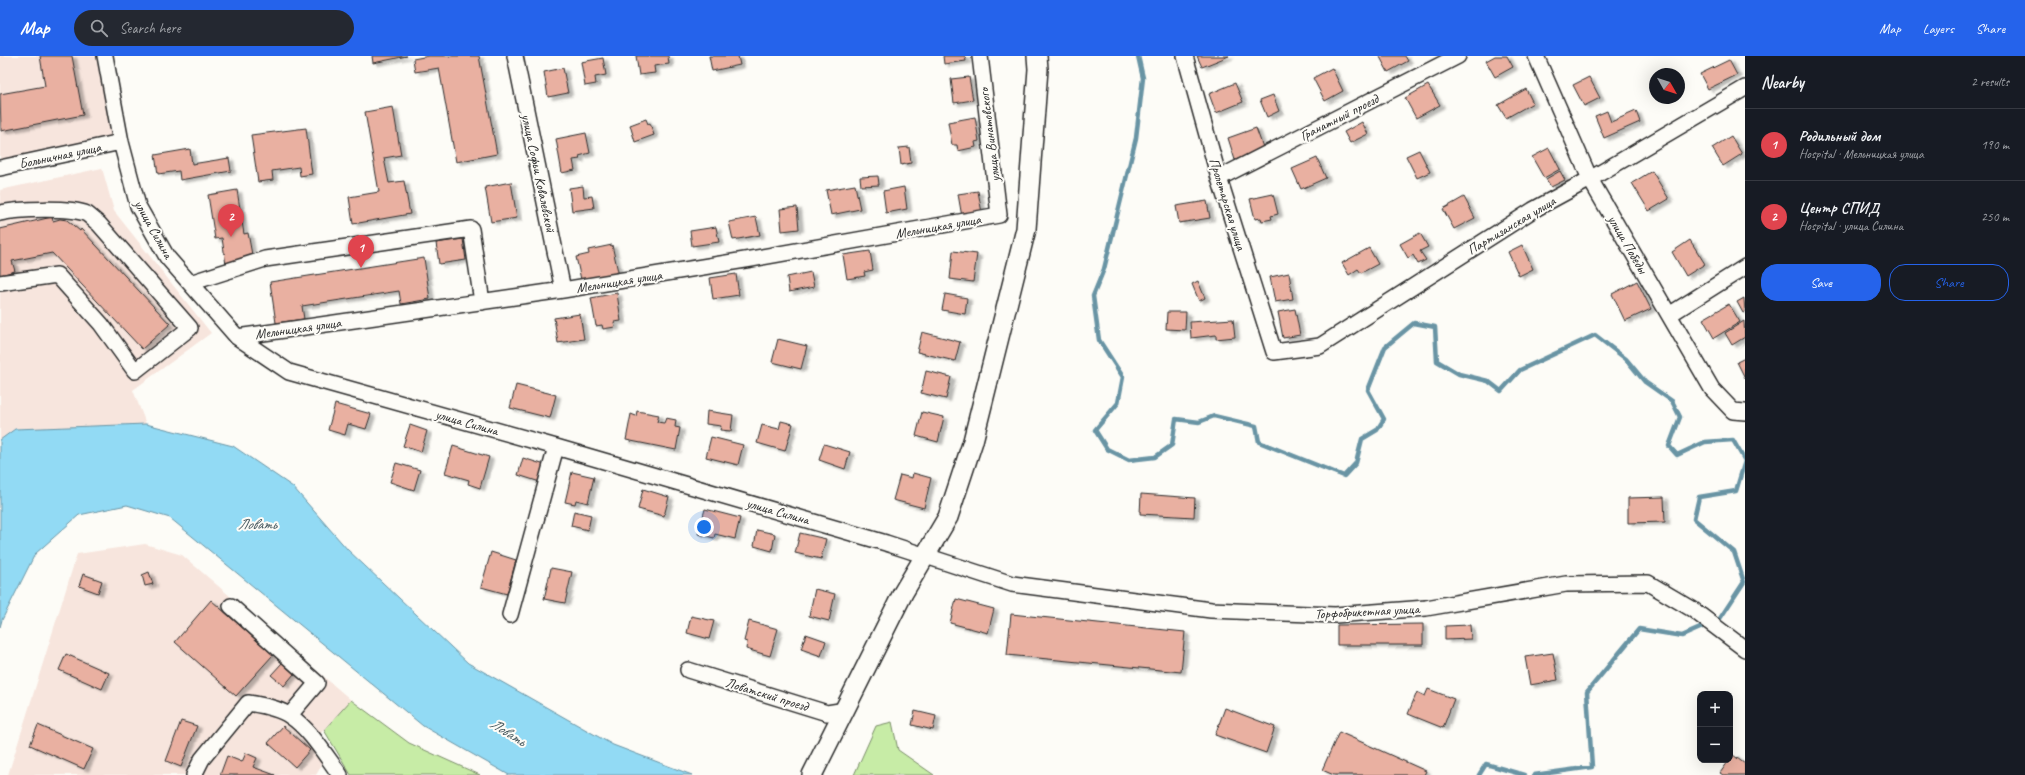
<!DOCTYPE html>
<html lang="en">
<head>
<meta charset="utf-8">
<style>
	:root { --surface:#171b24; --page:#242831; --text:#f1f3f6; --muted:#9ea1a6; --line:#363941; --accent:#2563eb }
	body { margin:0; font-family:Caveat,sans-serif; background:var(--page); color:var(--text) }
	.controls { position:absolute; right:12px; bottom:12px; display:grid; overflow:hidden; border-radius:8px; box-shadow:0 4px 16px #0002 }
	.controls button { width:36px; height:36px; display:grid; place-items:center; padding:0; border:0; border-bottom:1px solid var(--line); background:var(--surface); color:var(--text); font:20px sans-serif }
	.compass { position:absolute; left:1649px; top:12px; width:36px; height:36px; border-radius:50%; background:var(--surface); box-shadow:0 4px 16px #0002; rotate:129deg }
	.you { position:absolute; left:704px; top:471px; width:14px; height:14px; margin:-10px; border:3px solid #fff; border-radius:50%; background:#1a73e8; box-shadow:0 0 0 6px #1a73e833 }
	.badge { display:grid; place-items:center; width:26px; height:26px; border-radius:50%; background:var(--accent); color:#fff; font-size:13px; font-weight:700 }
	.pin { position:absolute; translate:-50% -33px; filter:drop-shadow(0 1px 2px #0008) }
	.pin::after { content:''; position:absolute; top:21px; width:14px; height:12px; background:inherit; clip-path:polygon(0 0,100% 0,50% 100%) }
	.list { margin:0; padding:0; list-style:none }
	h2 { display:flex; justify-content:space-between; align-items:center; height:52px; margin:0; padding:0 16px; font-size:17px }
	h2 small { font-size:13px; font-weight:400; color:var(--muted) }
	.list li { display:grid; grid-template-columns:26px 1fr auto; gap:12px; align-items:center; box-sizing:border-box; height:72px; padding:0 16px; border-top:1px solid var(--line) }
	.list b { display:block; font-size:15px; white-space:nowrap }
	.list p { margin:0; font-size:13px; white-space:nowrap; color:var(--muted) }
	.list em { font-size:13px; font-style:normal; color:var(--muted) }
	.actions { display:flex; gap:8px; padding:12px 16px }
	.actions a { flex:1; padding:9px 0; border:1px solid var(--accent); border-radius:16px; text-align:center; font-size:14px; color:var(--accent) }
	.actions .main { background:var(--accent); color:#fff }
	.icon { flex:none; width:22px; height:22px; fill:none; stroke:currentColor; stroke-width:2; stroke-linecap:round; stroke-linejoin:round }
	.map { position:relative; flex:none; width:1745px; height:719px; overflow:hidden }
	header { display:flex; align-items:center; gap:24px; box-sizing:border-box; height:56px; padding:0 20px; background:var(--accent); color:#fff }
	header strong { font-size:19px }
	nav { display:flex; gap:22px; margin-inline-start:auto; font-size:14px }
	.search { width:280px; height:36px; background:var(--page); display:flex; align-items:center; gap:10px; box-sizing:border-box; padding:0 14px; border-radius:22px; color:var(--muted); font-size:15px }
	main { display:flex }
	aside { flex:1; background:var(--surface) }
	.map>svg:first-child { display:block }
	.built { fill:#f7e5dd }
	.green { fill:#c7eca6; stroke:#798c68 }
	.water { fill:#92daf4; stroke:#6994a4 }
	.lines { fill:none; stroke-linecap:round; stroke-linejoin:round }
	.stream { stroke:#6994a4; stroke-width:4.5 }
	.building { fill:#e9b0a1; stroke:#2b2b2b; filter:url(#shadow) }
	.minor-casing { stroke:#2b2b2b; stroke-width:18 }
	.major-casing { stroke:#2b2b2b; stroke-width:22 }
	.minor { stroke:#fdfcf7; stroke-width:15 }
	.major { stroke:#fdfcf7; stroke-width:19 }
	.labels { text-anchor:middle; stroke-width:4; stroke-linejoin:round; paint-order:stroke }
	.street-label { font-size:14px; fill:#2b2b2b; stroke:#fdfcf7 }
	.water-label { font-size:15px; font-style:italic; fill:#45575d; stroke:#fdfcf7 }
</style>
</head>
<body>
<header>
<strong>Map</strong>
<div class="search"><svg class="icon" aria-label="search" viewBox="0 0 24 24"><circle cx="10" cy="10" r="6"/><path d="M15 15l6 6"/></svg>Search here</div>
<nav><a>Map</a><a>Layers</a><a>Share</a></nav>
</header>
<main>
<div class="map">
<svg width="1745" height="719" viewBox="0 0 1745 719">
	<defs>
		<filter id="shadow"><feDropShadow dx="4.5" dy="2.5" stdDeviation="1" flood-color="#0004"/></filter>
	</defs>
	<rect width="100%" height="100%" fill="#fdfcf7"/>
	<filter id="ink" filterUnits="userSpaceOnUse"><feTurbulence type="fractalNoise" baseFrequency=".025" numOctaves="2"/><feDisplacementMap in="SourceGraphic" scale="8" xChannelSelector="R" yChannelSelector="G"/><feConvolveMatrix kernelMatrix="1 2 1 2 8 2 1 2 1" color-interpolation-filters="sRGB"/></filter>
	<g filter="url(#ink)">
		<path class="built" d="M0,0H101L115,82L0,106Z
			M102,112L114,155L211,277L133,334L146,368L15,373L0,384V134Z
			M145,488L182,499L351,644L310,689L323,707L316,719H8L77,498Z"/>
		<path class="green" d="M351,644L409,687L480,719H351L324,674Z
			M892,666L898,694L934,719H854L876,670Z"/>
		<path class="water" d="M146,368L233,390L293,431L348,494L468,607L613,689L692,719H509L423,670L170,462L127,449L79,459L35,498L2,564L0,571V384L15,373Z"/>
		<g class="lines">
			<path class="stream" d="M1138,0L1143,22L1136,82L1104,213L1093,240L1099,284L1123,321L1118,347L1095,374L1107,393L1129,404L1155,401L1172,389L1176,363L1199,366L1214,360L1256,370L1259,386L1344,420L1356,407L1362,383L1377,374L1384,363L1368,334L1385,291L1414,267L1435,271L1437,305L1459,318L1488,325L1501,335L1520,314L1595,279L1626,303L1645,326L1672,345L1680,361L1669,390L1677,399L1705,386L1733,384L1745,405L1736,435L1699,441L1694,463L1734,496L1744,526L1719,564L1714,566
				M1479,719L1486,708L1524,719
				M1534,719L1592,711L1587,636L1639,573L1682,580L1707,569"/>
		</g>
		<path class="building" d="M40,0H72L83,59L1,75L0,38L45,30Z
			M372,0H407L373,7Z
			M429,0H479L497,98L456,106L439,12L415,16L413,3Z
			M636,0H668L669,8L654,10L655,17L639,19Z
			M709,0H738L740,9L712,15Z
			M943,0H965L966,5L944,8Z
			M1197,0H1229L1202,11Z
			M1382,0H1405L1408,5L1388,16L1380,1Z
			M1495,0H1507L1513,11L1495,21L1486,5Z
			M603,2L606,19L595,21L596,28L585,30L581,6Z
			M1729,4L1737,19L1708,33L1700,18Z
			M563,12L568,37L548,41L544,16Z
			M1332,12L1343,35L1325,45L1313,22Z
			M969,21L973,44L954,47L951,23Z
			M1589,21L1600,42L1584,50L1573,29Z
			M1235,27L1243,46L1216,57L1209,38Z
			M1428,29L1440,49L1416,62L1405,42Z
			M1526,33L1533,47L1506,62L1498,49Z
			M1273,39L1279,55L1267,61L1260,44Z
			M393,51L401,99L384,102L389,127L404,125L410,158L353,168L349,141L379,136L365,56Z
			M1607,55L1611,66L1636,55L1640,66L1604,82L1595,60Z
			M975,61L979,85L975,86L976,91L958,95L957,89H952L948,66Z
			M646,63L648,68L650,67L654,79L635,86L630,69Z
			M1362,66L1368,78L1350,87L1344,76Z
			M306,72L312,118L300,120L299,111L272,115L273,124L258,126L251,79Z
			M1256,72L1264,94L1235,104L1228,82Z
			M586,77L590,97L579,100L580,103L573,104L575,114L562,117L556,83Z
			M1731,80L1742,98L1723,110L1712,92Z
			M909,91L911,107L901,109L899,92Z
			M1549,92L1560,113L1544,122L1532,101Z
			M190,93L192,108L229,102L231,115L180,124L179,115L158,118L155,99Z
			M1419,94L1430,116L1417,122L1406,100Z
			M1317,102L1326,122L1301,133L1292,113Z
			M1560,115L1565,124L1551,131L1546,123Z
			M1652,115L1669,143L1649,155L1632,127Z
			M878,120L879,129L861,130L860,121Z
			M511,126L517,162L491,166L485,131Z
			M855,129L860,153L831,159L826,134Z
			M583,130L584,141L592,140L594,152L572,155L569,132Z
			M904,131L907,153L886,157L883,135Z
			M237,134L244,178L248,177L253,204L226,209L222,182L215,183L208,139Z
			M978,135L982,157L962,161L958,138Z
			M1273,138L1278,158L1271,160L1272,163L1262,165L1261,162L1255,163L1250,143Z
			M1464,141L1475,162L1454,173L1443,153Z
			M1207,145L1210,162L1179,167L1176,150Z
			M797,151L799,173L782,175L780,153Z
			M52,161L53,165L60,163L67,164L80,175L81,173L170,268L142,293L52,197L12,205L15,215L0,219V173Z
			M756,161L760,179L733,184L729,166Z
			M716,171L719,186L692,190L690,175Z
			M1420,177L1428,191L1420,195L1426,204L1418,208L1413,199L1408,202L1400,188Z
			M463,183L466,204L439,208L436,187Z
			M1690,184L1705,208L1686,220L1672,196Z
			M612,189L619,220L582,228L576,201L589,198L588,194Z
			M1522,189L1533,213L1519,220L1508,196Z
			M1369,192L1378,208L1361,217L1358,213L1349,219L1342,207Z
			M870,195L873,214L864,216L865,220L847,223L843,199Z
			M953,195L977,198L973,226L950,223Z
			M424,202L430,243L401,248L399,235L302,250L304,263L276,267L270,226Z
			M811,216L814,231L789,236L787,221Z
			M1289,217L1293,243L1275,246L1270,221Z
			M736,218L739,239L713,243L710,222Z
			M1198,225L1205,242L1199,245L1192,228Z
			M1637,225L1651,253L1625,265L1612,238Z
			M617,237L621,265L614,266L615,271L603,273L602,269L596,270L591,242Z
			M945,238L967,242L965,258L942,254Z
			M1744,242L1745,256L1743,257L1737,246Z
			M1729,248L1740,266L1714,282L1703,263Z
			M1295,253L1300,279L1283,282L1278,256Z
			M1167,256H1186L1185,274L1166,273Z
			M580,258L584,283L558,287L554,262Z
			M1233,263L1235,281L1216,283V279L1191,282L1190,266Z
			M1744,265L1745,281L1732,289L1725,277Z
			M922,276L960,286L955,305L917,296Z
			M778,283L807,290L801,313L772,306Z
			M1745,302V322L1737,306Z
			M926,315L951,321L946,343L921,337Z
			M516,329L556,339L550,362L510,352Z
			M335,348L371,358L366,373L348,368L345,379L328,374Z
			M637,355L659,359L657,366L664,367L666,362L676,364L675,371L680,372L676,394L626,384L631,358L636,360Z
			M707,355L733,359L731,375L720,374L721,370L706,368Z
			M922,356L944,361L938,386L916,380Z
			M781,365L793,368L785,395L757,387L762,369L779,373Z
			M410,369L427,375L421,396L403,390Z
			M711,381L743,389L738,409L706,401Z
			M824,388L850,396L845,413L819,404Z
			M453,390L489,401L480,432L468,428L469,424L445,417Z
			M523,402L545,409L540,426L518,419Z
			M396,407L420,414L414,434L390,426Z
			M572,416L594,421L588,447L576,444L575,448L565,446Z
			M913,417L931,422L924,452L893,444L900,419L912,422Z
			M643,433L669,441L664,460L638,453Z
			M1141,438L1195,442L1194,461L1140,458Z
			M1664,441L1665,466L1628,467V442Z
			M705,453L740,462L735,483L715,478L714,482L698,478Z
			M574,455L591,459L588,474L571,470Z
			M757,474L775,478L772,495L754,490Z
			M800,477L826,483L821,503L795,497Z
			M491,496L516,504L507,538L481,531Z
			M551,512L572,516L565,547L544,543Z
			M149,516L153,528L145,530L142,519Z
			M83,518L102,525L98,537L79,530Z
			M815,533L835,538L829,565L809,560Z
			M956,543L994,553L988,577L950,567Z
			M211,544L273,599L236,640L175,586Z
			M1011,558L1185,576L1181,616L1007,599Z
			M691,560L714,565L709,583L687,577Z
			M749,565L778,573L770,600L746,593L747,586L744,585Z
			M1423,568V589H1337V569Z
			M1470,569L1471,583L1445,584V570Z
			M806,578L826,585L821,600L801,593Z
			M1553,597L1558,624L1530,629L1525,601Z
			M66,598L109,617L102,633L59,614Z
			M282,607L294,618L284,630L271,619Z
			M1428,633L1454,643L1443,672L1408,658L1417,636L1425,640Z
			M1225,652L1275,671L1266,697L1215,679Z
			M915,655L936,660L933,674L912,669Z
			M181,665L197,670L181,711L166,705Z
			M38,669L93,693L84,713L30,689Z
			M283,670L310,694L295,711L268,687Z
			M1339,676L1426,715L1424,719H1334L1322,714Z
			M246,697L257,702L253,711L275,719H220L227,700L242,706Z
			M1733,699L1745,708V719H1723L1720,717Z"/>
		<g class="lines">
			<defs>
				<path id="minor" d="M105,0L121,86L138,150L167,201L237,281L289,316L556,391L886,487L1012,528L1211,554L1335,559L1426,552L1566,528L1648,527L1692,553L1745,593
					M515,0L563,234
					M1185,0L1219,122L1274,296L1320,290L1533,154L1590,123L1745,32
					M1536,0L1590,123L1712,333L1733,355L1745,356
					M0,112L121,86
					M1219,122L1458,0
					M0,157C18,153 70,151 87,158C91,161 95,165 99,168L190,272L135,315L101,268L57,219L0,227
					M190,227L265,203L471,173L482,246
					M1669,259L1745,211
					M237,281L563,234L751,203L999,159L980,0
					M231,550L317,627L290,659
					M510,559L556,391
					M688,614L827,657L846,654
					M194,719L202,703L248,647C261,649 279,652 290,660C310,673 326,700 340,719"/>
				<path id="major" d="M812,719L903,537L948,461L973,385L1026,173L1038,13L1037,0"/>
			</defs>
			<use href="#minor" class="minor-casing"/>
			<use href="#major" class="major-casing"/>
			<use href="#minor" class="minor"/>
			<use href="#major" class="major"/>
		</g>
	</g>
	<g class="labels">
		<g class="street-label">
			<text transform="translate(1339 61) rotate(-27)" y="5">Гранатный проезд</text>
			<text transform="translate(989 79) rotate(-97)" y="5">улица Винатовского</text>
			<text transform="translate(60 99) rotate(-12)" y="5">Больничная улица</text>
			<text transform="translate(539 117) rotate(78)" y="5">улица Софьи Ковалевской</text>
			<text transform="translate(1228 148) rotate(73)" y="5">Пролетарская улица</text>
			<text transform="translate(1511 169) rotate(-31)" y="5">Партизанская улица</text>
			<text transform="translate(938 170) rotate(-10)" y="5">Мельницкая улица</text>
			<text transform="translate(154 173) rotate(61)" y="5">улица Силина</text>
			<text transform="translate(1628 188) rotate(60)" y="5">улица Победы</text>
			<text transform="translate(619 225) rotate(-9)" y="5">Мельницкая улица</text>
			<text transform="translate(298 272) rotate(-8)" y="5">Мельницкая улица</text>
			<text transform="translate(467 366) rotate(16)" y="5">улица Силина</text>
			<text transform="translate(778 455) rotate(16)" y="5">улица Силина</text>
			<text transform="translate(1367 555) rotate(-3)" y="5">Торфобрикетная улица</text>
			<text transform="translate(767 638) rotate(17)" y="5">Ловатский проезд</text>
		</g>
		<g class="water-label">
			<text x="257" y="473">Ловать</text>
			<text transform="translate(508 676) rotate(32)" y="5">Ловать</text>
		</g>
	</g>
</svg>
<div class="controls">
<button>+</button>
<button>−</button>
</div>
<svg class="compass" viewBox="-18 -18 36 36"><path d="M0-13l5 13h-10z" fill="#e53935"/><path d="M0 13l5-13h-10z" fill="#9ea1a6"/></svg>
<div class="you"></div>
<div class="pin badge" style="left:361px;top:212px;background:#e0444e">1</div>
<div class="pin badge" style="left:231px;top:181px;background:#e0444e">2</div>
</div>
<aside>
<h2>Nearby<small>2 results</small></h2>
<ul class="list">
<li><span class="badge" style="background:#e0444e">1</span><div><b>Родильный дом</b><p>Hospital · Мельницкая улица</p></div><em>190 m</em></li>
<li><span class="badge" style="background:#e0444e">2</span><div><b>Центр СПИД</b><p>Hospital · улица Силина</p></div><em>250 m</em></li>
</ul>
<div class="actions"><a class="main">Save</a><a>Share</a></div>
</aside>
</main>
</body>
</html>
